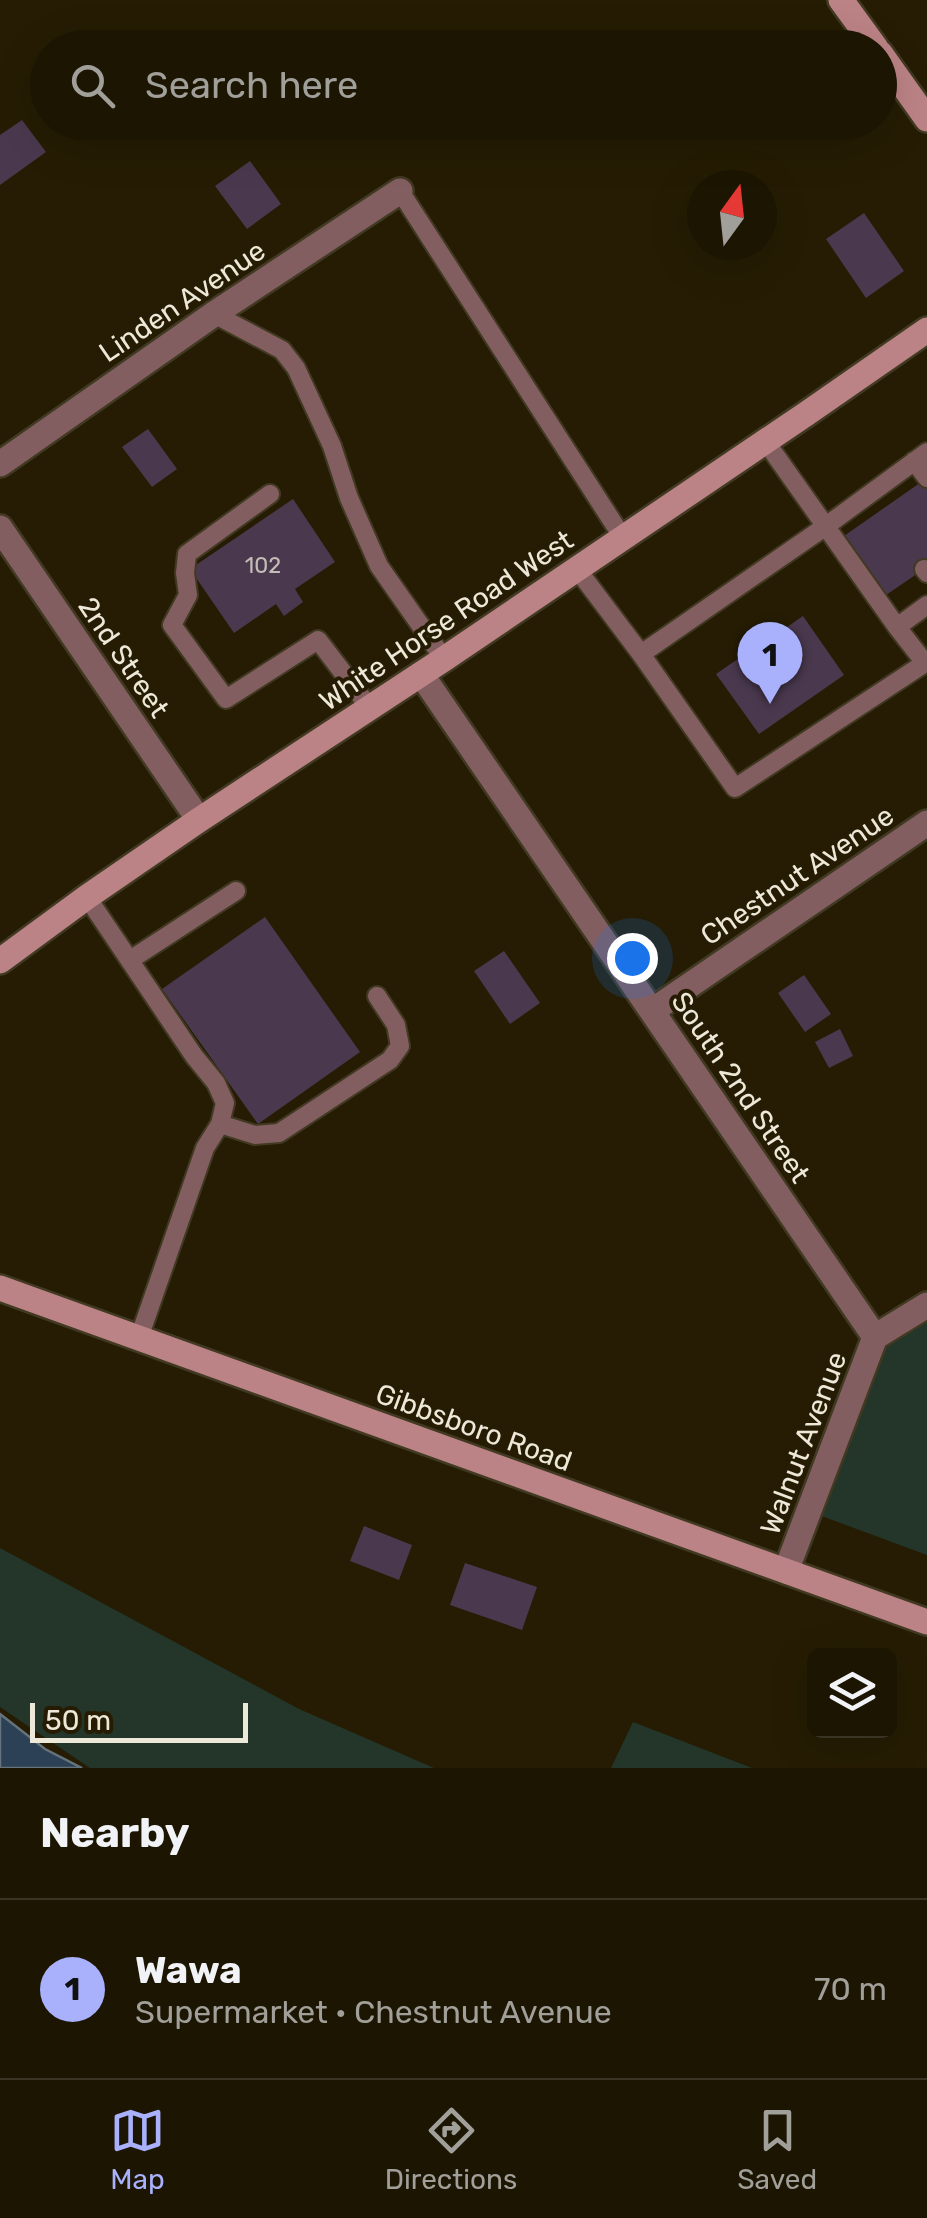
<!DOCTYPE html>
<html lang="en">
<head>
<meta charset="utf-8">
<style>
	:root { --surface:#1c1502; --page:#292211; --text:#f1f3f6; --muted:#a09f99; --line:#3a3424; --accent:#a9b0fc }
	body { margin:0; font-family:Rubik,sans-serif; background:var(--page); color:var(--text) }
	.controls { position:absolute; right:30px; bottom:30px; display:grid; overflow:hidden; border-radius:15px; box-shadow:0 10px 40px #0002 }
	.controls button { width:90px; height:90px; display:grid; place-items:center; padding:0; border:0; border-bottom:2px solid var(--line); background:var(--surface); color:var(--text); font:50px sans-serif }
	.compass { position:absolute; left:687px; top:170px; width:90px; height:90px; border-radius:50%; background:var(--surface); box-shadow:0 10px 40px #0002; rotate:15deg }
	.scale { position:absolute; left:30px; bottom:25px; width:218px; box-sizing:border-box; padding-left:10px; border:5px solid #ede8d8; border-top:0; font-size:28px; line-height:35px; white-space:nowrap; color:#ede8d8; -webkit-text-stroke:8px #251c03; paint-order:stroke }
	.you { position:absolute; left:632px; top:958px; width:35px; height:35px; margin:-25px; border:8px solid #fff; border-radius:50%; background:#1a73e8; box-shadow:0 0 0 15px #1a73e833 }
	.badge { display:grid; place-items:center; width:65px; height:65px; border-radius:50%; background:var(--accent); color:#111; font-size:32px; font-weight:700 }
	.pin { position:absolute; translate:-50% -82px; filter:drop-shadow(0 2px 5px #0008) }
	.pin::after { content:''; position:absolute; top:52px; width:35px; height:30px; background:inherit; clip-path:polygon(0 0,100% 0,50% 100%) }
	.list { margin:0; padding:0; list-style:none }
	h2 { display:flex; justify-content:space-between; align-items:center; height:130px; margin:0; padding:0 40px; font-size:42px }
	h2 small { font-size:32px; font-weight:400; color:var(--muted) }
	.list li { display:grid; grid-template-columns:65px 1fr auto; gap:30px; align-items:center; box-sizing:border-box; height:180px; padding:0 40px; border-top:2px solid var(--line) }
	.list b { display:block; font-size:38px; white-space:nowrap }
	.list p { margin:0; font-size:32px; white-space:nowrap; color:var(--muted) }
	.list em { font-size:32px; font-style:normal; color:var(--muted) }
	.icon { flex:none; width:55px; height:55px; fill:none; stroke:currentColor; stroke-width:2; stroke-linecap:round; stroke-linejoin:round }
	.map { position:relative; flex:none; width:927px; height:1768px; overflow:hidden }
	.search { position:absolute; background:var(--surface); box-shadow:0 10px 40px #0002; left:30px; right:30px; top:30px; height:110px; display:flex; align-items:center; gap:25px; box-sizing:border-box; padding:0 35px; border-radius:55px; color:var(--muted); font-size:38px }
	.sheet { height:310px; background:var(--surface) }
	nav { display:flex; justify-content:space-around; align-items:center; box-sizing:border-box; height:140px; border-top:2px solid var(--line); background:var(--surface); font-size:28px; color:var(--muted) }
	nav a { display:grid; justify-items:center; gap:5px }
	nav .on { color:var(--accent) }
	.map>svg:first-child { display:block }
	.green { fill:#233629 }
	.water { fill:#2c4156; stroke:#66737d; stroke-width:2.5 }
	.building { fill:#4a394e }
	.lines { fill:none; stroke-linecap:round; stroke-linejoin:round }
	.lane-casing { stroke:#413921; stroke-width:22 }
	.street-casing { stroke:#413921; stroke-width:30 }
	.secondary-casing { stroke:#413921; stroke-width:30 }
	.lane { stroke:#825e60; stroke-width:18 }
	.street { stroke:#825e60; stroke-width:25 }
	.secondary { stroke:#bc8386; stroke-width:25 }
	.labels { text-anchor:middle; stroke-width:8; stroke-linejoin:round; paint-order:stroke }
	.number-label { font-size:22px; fill:#c4bcb6 }
	.street-label { font-size:28px; fill:#ede8d8; stroke:#251c03 }
</style>
</head>
<body>
<div class="map">
<svg width="927" height="1768" viewBox="0 0 927 1768">
	<rect width="100%" height="100%" fill="#251c03"/>
	<path class="green" d="M927,1304V1555L808,1511L869,1353Z
		M0,1548L299,1709L434,1768H90L0,1707Z
		M633,1722L752,1768H611Z"/>
	<path class="water" d="M0,1714L45,1749L82,1768H0Z"/>
	<path class="building" d="M22,120L46,152L0,185V135Z
		M250,161L281,204L247,229L215,186Z
		M864,213L904,271L866,298L826,239Z
		M148,429L177,469L152,487L122,447Z
		M927,478V567L886,595L844,536Z
		M293,499L335,562L295,589L303,602L284,616L276,604L234,633L190,569Z
		M803,616L844,675L759,734L716,674L745,654L738,644L765,625L774,636Z
		M265,917L360,1052L258,1124L162,989Z
		M504,951L540,1003L510,1024L474,971Z
		M804,975L831,1014L805,1032L778,993Z
		M840,1029L853,1056L829,1068L815,1042Z
		M364,1526L412,1545L399,1580L350,1561Z
		M465,1563L537,1587L522,1630L450,1605Z"/>
	<g class="lines">
		<defs>
			<path id="lane" d="M400,191L623,538
				M214,314L282,350L296,368L332,446L349,498L379,566L444,659
				M766,442L897,627
				M914,461L927,478
				M270,494L187,554L185,573L188,595L172,625L226,699L318,640L370,708
				M577,569L641,654L826,526L927,452
				M924,569L927,573
				M641,654L735,788L925,663L897,627L927,605
				M87,897L194,1056L216,1083L225,1103L220,1124L205,1148L139,1338
				M130,960L236,891
				M220,1124L255,1135L279,1133L390,1060L400,1046L396,1025L377,996"/>
			<path id="street" d="M0,464L214,314L400,191
				M0,528L199,820
				M421,674L875,1337
				M652,1011L927,823
				M786,1571L875,1337L927,1305"/>
			<path id="secondary" d="M841,0L876,48
				M880,53L927,119
				M0,961L87,897L199,820L444,659L806,414L927,330
				M0,1288L927,1622"/>
		</defs>
		<use href="#lane" class="lane-casing"/>
		<use href="#street" class="street-casing"/>
		<use href="#secondary" class="secondary-casing"/>
		<use href="#lane" class="lane"/>
		<use href="#street" class="street"/>
		<use href="#secondary" class="secondary"/>
	</g>
	<g class="labels">
		<g class="number-label">
			<text x="263" y="573">102</text>
		</g>
		<g class="street-label">
			<text transform="translate(182 301) rotate(-34)" y="10">Linden Avenue</text>
			<text transform="translate(446 620) rotate(-34)" y="10">White Horse Road West</text>
			<text transform="translate(124 657) rotate(56)" y="10">2nd Street</text>
			<text transform="translate(797 875) rotate(-34)" y="10">Chestnut Avenue</text>
			<text transform="translate(741 1087) rotate(56)" y="10">South 2nd Street</text>
			<text transform="translate(474 1427) rotate(20)" y="10">Gibbsboro Road</text>
			<text transform="translate(803 1443) rotate(-69)" y="10">Walnut Avenue</text>
		</g>
	</g>
</svg>
<div class="controls">
<button><svg class="icon" aria-label="layers" viewBox="0 0 24 24"><path d="M12 4l9 5-9 5-9-5zM3 14l9 5 9-5"/></svg></button>
</div>
<svg class="compass" viewBox="-18 -18 36 36"><path d="M0-13l5 13h-10z" fill="#e53935"/><path d="M0 13l5-13h-10z" fill="#a09f99"/></svg>
<div class="scale">50 m</div>
<div class="you"></div>
<div class="pin badge" style="left:770px;top:704px">1</div>
<div class="search"><svg class="icon" aria-label="search" viewBox="0 0 24 24"><circle cx="10" cy="10" r="6"/><path d="M15 15l6 6"/></svg>Search here</div>
</div>
<section class="sheet">
<h2>Nearby<small></small></h2>
<ul class="list">
<li><span class="badge">1</span><div><b>Wawa</b><p>Supermarket · Chestnut Avenue</p></div><em>70 m</em></li>
</ul>
</section>
<nav>
<a class="on"><svg class="icon" aria-label="map" viewBox="0 0 24 24"><path d="M3 6l6-2 6 2 6-2v14l-6 2-6-2-6 2zM9 4v14M15 6v14"/></svg>Map</a>
<a><svg class="icon" aria-label="directions" viewBox="0 0 24 24"><path d="M12 3l9 9-9 9-9-9zM9 14v-3h6M13 9l2 2-2 2"/></svg>Directions</a>
<a><svg class="icon" aria-label="saved" viewBox="0 0 24 24"><path d="M7 4h10v16l-5-4-5 4z"/></svg>Saved</a>
</nav>
</body>
</html>
